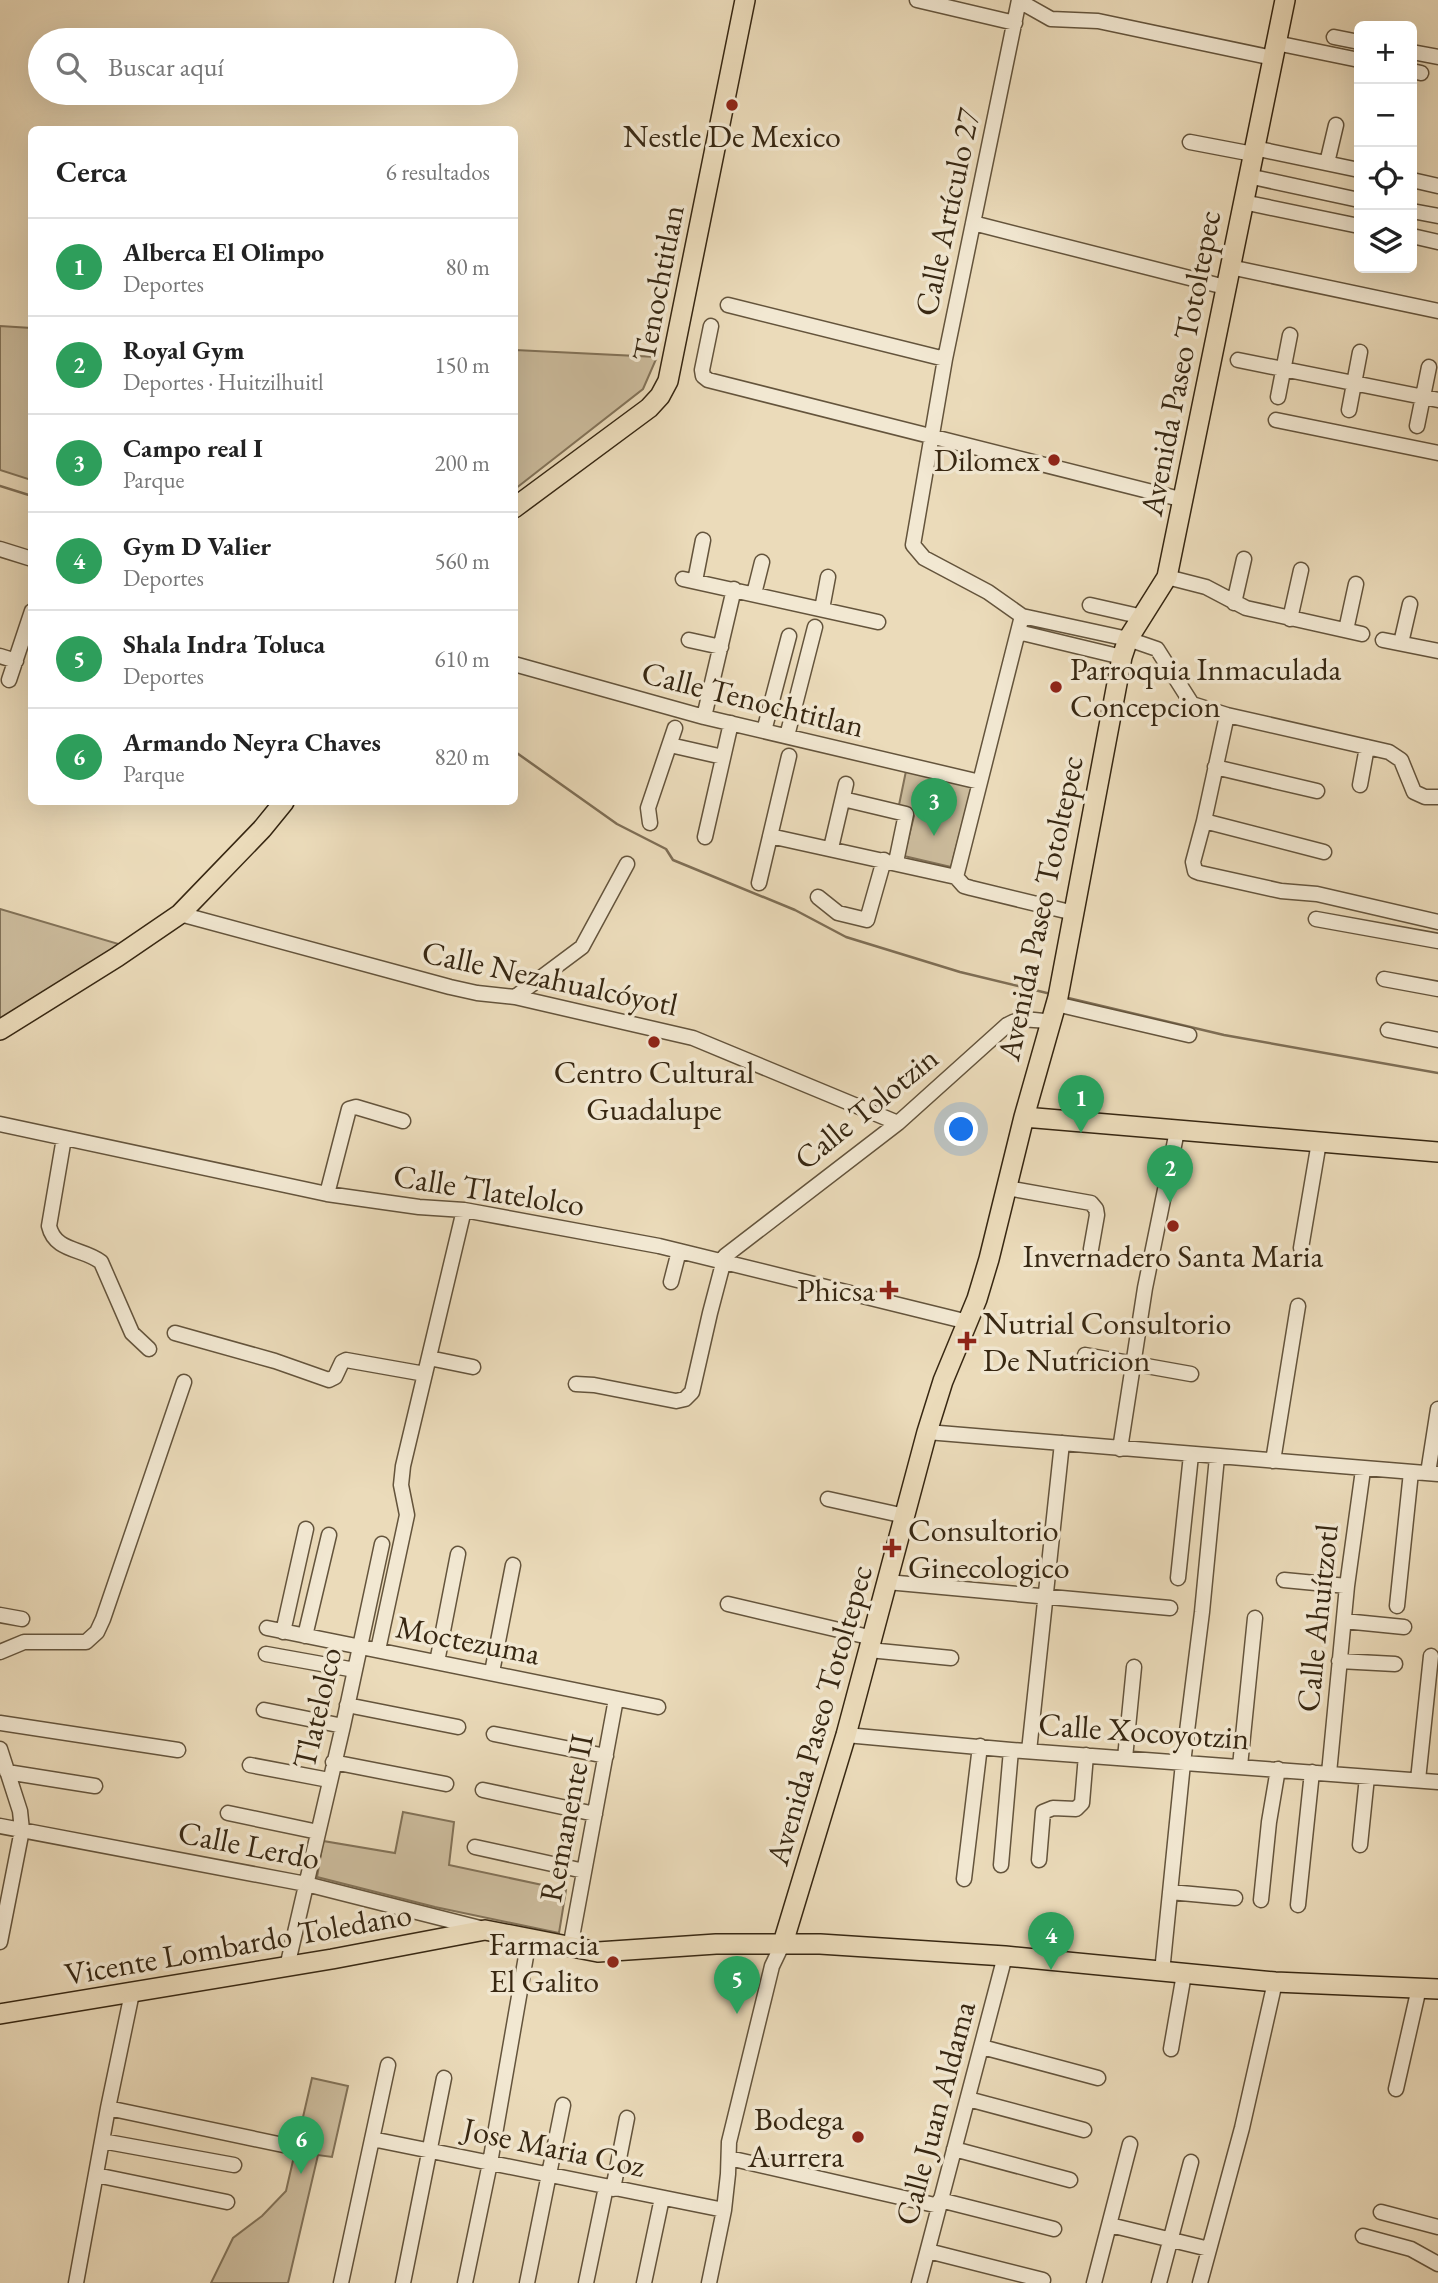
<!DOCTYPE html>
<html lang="es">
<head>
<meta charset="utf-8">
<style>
	:root { --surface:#fff; --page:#f2f2f2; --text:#222; --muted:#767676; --line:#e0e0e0; --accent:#8f2418 }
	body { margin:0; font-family:"EB Garamond",serif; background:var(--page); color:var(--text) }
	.controls { position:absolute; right:21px; top:21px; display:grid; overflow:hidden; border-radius:10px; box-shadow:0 7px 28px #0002 }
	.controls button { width:63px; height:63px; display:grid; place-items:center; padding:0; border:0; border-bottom:2px solid var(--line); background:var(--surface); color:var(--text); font:35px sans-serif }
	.you { position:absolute; left:962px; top:1130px; width:24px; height:24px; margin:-18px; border:5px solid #fff; border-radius:50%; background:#1a73e8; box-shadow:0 0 0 10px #1a73e833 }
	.badge { display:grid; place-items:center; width:46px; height:46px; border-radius:50%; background:var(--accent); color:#fff; font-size:23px; font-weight:700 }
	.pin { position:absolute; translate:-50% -58px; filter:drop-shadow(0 2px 4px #0008) }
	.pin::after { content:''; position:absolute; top:37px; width:24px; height:21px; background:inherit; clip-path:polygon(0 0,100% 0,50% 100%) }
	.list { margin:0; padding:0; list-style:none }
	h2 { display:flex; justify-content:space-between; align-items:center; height:91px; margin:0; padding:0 28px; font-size:30px }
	h2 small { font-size:23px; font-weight:400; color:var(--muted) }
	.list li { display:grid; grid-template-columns:46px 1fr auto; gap:21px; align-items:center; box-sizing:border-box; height:98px; padding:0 28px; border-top:2px solid var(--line) }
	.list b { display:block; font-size:26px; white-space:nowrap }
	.list p { margin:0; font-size:23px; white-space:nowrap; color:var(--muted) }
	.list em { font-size:23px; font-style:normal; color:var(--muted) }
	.icon { flex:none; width:38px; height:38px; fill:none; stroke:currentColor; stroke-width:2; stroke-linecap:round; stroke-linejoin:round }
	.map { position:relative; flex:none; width:1438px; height:2283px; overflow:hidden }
	.search { position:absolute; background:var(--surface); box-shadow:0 7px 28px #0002; left:28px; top:28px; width:490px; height:77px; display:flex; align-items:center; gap:18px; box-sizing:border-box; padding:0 24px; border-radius:38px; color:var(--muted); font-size:26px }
	.panel { position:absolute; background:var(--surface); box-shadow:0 7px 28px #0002; left:28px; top:126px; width:490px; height:679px; border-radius:10px }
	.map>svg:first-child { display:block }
	.green { fill:#ccbc9d; stroke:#827258; stroke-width:2 }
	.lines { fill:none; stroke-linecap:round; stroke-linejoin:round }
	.stream { stroke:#7e6e55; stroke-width:2.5 }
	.minor-casing { stroke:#64543c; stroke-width:17 }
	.major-casing { stroke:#372712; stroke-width:22 }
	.minor { stroke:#f2e8d2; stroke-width:14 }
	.major { stroke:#ebdbba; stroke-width:19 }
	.poi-dot { fill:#8f2418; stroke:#f2e8d2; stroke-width:2.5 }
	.labels { text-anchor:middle; stroke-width:7; stroke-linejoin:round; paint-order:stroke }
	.poi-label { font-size:32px; fill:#372712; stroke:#f2e8d2; text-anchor:end }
	.street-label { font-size:32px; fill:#372712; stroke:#f2e8d2 }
</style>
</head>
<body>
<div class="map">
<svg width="1438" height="2283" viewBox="0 0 1438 2283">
	<rect width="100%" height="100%" fill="#ebdbba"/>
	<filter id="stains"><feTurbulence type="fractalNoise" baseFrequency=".00286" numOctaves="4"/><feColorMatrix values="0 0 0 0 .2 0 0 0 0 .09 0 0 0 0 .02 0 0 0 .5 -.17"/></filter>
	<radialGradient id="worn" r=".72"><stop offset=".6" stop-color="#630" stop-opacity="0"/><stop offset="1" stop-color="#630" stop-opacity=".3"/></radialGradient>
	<path class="green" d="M0,326L31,328V480L0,470Z
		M515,350L657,357L643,389L515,489Z
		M906,771L972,786L951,867L904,856L914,816L909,809L899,805Z
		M0,909L122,945L0,1021Z
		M403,1812L454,1822L449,1865L566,1890L559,1933L435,1907L317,1877L323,1841L395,1853Z
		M312,2078L348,2086L332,2157L318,2155L288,2283H211L233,2238L262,2216L286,2191Z"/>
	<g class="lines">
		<path class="stream" d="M0,486L32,496
			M514,751L617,824L666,849L673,860L795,910L846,937L960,972L1051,994
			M1064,997L1224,1035L1438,1073"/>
		<defs>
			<path id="minor" d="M917,0L1015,23
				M1019,0L945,359L913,545L924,558L988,592L1022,616L1128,639L1157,649L1192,704L1227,715L1389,752L1401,760L1414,792L1425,797H1438
				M1019,1L1051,19L1098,21L1273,58
				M1334,37L1359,42
				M1276,43L1359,60
				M1412,52L1438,57
				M1412,71L1421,73
				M1190,142L1253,154
				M1254,148L1359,170
				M1327,163L1336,125
				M1248,176L1359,200
				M1412,180L1438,186
				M1243,202L1359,226
				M1412,211L1438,216
				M973,223L1225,287
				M1412,236L1438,242
				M1230,267L1438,311
				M728,305L945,359
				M711,326L702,370L703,376L708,380L1184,500
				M1238,360L1438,400
				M1278,397L1290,335
				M1349,410L1360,352
				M1276,420L1438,453
				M1417,426L1429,367
				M0,549L32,559
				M1167,577L1206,587L1246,608L1362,634
				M683,579L878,622
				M695,581L703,540
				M754,594L762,562
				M1234,603L1244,559
				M1090,605L1143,617
				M822,609L828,577
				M1290,619L1301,570
				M1346,630L1356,584
				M1018,632L1122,657
				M689,640L721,647
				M1383,640L1438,651
				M1401,643L1410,604
				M0,656L16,661
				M514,664L704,717L980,782
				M9,680L32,611
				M1227,715L1204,821L1324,852
				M704,717L734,589
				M764,731L789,636
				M787,736L815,627
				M670,745L723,757
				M1215,767L1317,791
				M1360,785L1367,747
				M843,799L906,814L896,862
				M1204,821L1193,862L1195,871L1200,873L1281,891L1317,894L1438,922
				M650,823L648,808L675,728
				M770,836L956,877
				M705,837L731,723
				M831,848L846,784
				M956,877L1022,616
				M956,877L964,886L971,888L1074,913
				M759,883L789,756
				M818,897L838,913L867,920L884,860
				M180,914L450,987L477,993L515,997L693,1038L898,1123
				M1316,919L1438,941
				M1384,979L1438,989
				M515,997L582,947L627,864
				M1056,1004L1189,1035
				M1388,1030L1438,1040
				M0,1124L327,1194L419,1207L464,1210L659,1246L968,1322
				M64,1138L49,1226C55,1252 83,1248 101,1262L132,1333L149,1349
				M1007,1188L1091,1203L1096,1209L1097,1215L1091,1249
				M327,1194L349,1109L356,1107L403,1121
				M1301,1248L1319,1142
				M671,1282L679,1251
				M175,1333L275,1361L329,1380L335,1377L342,1362L346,1360L425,1374
				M1085,1355L1191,1374
				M429,1358L473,1367
				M576,1384L594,1385L676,1401L685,1399L692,1392L710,1313L725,1256L898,1123L1007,1025C1022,1016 1035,1020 1051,1022
				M927,1432L1438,1474
				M1120,1449L1145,1288L1177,1131
				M1273,1461L1298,1306
				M1428,1473L1438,1409
				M828,1499L905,1516
				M1178,1578L1191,1455
				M1284,1580L1347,1586
				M887,1582L1170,1608
				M728,1604L873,1638
				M1397,1606L1411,1472
				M0,1615L22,1619
				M1344,1621L1404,1627
				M267,1628L658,1707
				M283,1632L306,1529
				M305,1636L329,1535
				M378,1650L407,1515L401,1485L403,1466L464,1210
				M869,1650L951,1658
				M0,1652L24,1642H86L97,1632L103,1619L184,1382
				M266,1654L355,1670
				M1339,1661L1395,1664
				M437,1662L458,1554
				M492,1672L513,1565
				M347,1705L458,1727
				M264,1710L343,1726
				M0,1723L178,1750
				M494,1734L606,1756
				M846,1735L1011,1750L1438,1782
				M0,1749L20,1811L22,1830L0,1942
				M1029,1751L1062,1443
				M1125,1758L1134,1667
				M333,1762L446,1784
				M250,1765L329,1780
				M1240,1766L1255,1618
				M7,1772L95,1786
				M1329,1773L1347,1586L1363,1470
				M1418,1780L1431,1656
				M483,1790L595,1814
				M228,1813L318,1832
				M0,1826L306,1884L480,1928
				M1360,1845L1367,1777
				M475,1847L584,1871
				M1039,1860L1043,1812L1053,1808L1076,1809L1082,1803L1086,1755
				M1001,1865L1011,1750
				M964,1879L980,1746
				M1170,1892L1235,1898
				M1261,1900L1269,1822L1278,1769
				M1298,1905L1312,1772
				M570,1948L616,1699
				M287,1967L343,1726L382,1544
				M1162,1972L1183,1763L1202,1612L1217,1457
				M982,2047L1098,2078
				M1171,2049L1184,1974
				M1396,2089L1419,1988
				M968,2099L1084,2130
				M108,2108L288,2146
				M372,2139L724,2210
				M102,2141L234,2165
				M954,2149L1070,2180
				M729,2158L939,2206
				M96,2175L227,2202
				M613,2189L627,2118
				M940,2200L1054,2229
				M1381,2212L1438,2227
				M1110,2225L1209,2249
				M1363,2236L1411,2249L1438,2264
				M928,2251L1043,2280
				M76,2283L108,2108L132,1993
				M341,2283L388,2065
				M403,2283L444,2078
				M465,2283L490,2163L529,1939
				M527,2283L563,2105
				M586,2283L606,2187
				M644,2283L662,2198
				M709,2283L724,2210L728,2174L729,2142L772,1966L783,1943
				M919,2283L1005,1956
				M1094,2283L1130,2144
				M1159,2283L1191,2162
				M1200,2283L1242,2128L1275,1982"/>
			<path id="major" d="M514,508L649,408L660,396L668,381L745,0
				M0,1030L117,957L180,914L262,829L284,802
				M1024,1117L1438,1152
				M783,1943L846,1735L927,1432L943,1381L977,1299L989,1259L1024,1117L1058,997L1122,657L1128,639L1167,577L1285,0
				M0,2014L332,1959L485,1930L598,1952L716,1944H820L1005,1956L1275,1982L1438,1989"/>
		</defs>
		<use href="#minor" class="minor-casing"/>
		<use href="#major" class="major-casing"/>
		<use href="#minor" class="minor"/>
		<use href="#major" class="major"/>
	</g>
	<g class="poi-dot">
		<circle cx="732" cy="105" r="7"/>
		<circle cx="1054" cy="460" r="7"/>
		<circle cx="1056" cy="687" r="7"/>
		<circle cx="654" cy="1042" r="7"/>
		<circle cx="1173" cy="1226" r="7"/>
		<path d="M885.5 1279.5h7v7h7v7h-7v7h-7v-7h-7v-7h7z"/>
		<path d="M963.5 1330.5h7v7h7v7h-7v7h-7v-7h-7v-7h7z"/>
		<path d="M888.5 1537.5h7v7h7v7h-7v7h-7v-7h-7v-7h7z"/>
		<circle cx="613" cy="1962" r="7"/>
		<circle cx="858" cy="2137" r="7"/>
	</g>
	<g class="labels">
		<g class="poi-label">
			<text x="732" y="147" text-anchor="middle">Nestle De Mexico</text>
			<text x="1040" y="471">Dilomex</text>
			<text x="1070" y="680" text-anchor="start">Parroquia Inmaculada<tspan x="1070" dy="37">Concepcion</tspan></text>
			<text x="654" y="1083" text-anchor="middle">Centro Cultural<tspan x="654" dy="37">Guadalupe</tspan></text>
			<text x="1173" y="1267" text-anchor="middle">Invernadero Santa Maria</text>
			<text x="875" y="1301">Phicsa</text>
			<text x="983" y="1334" text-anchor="start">Nutrial Consultorio<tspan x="983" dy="37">De Nutricion</tspan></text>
			<text x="908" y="1541" text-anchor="start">Consultorio<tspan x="908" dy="37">Ginecologico</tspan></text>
			<text x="599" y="1955">Farmacia<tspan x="599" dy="37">El Galito</tspan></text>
			<text x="844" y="2130">Bodega<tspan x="844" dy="37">Aurrera</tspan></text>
		</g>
		<g class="street-label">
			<text transform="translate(947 212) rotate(-78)" y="11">Calle Artículo 27</text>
			<text transform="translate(658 283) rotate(-79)" y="11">Tenochtitlan</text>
			<text transform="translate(1180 363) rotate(-79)" y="11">Avenida Paseo Totoltepec</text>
			<text transform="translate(753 699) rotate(14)" y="11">Calle Tenochtitlan</text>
			<text transform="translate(1040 908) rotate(-78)" y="11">Avenida Paseo Totoltepec</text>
			<text transform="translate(550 978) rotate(12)" y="11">Calle Nezahualcóyotl</text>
			<text transform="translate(866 1108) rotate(-39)" y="11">Calle Tolotzin</text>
			<text transform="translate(489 1190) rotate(9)" y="11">Calle Tlatelolco</text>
			<text transform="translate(1317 1618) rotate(-84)" y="11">Calle Ahuítzotl</text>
			<text transform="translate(468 1640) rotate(11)" y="11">Moctezuma</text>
			<text transform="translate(317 1708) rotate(-77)" y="11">Tlatelolco</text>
			<text transform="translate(819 1715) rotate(-74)" y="11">Avenida Paseo Totoltepec</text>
			<text transform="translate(1144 1731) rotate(4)" y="11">Calle Xocoyotzin</text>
			<text transform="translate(566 1818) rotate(-79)" y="11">Remanente II</text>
			<text transform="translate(249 1845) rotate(11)" y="11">Calle Lerdo</text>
			<text transform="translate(238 1944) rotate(-10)" y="11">Vicente Lombardo Toledano</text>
			<text transform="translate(935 2113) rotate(-75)" y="11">Calle Juan Aldama</text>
			<text transform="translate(554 2147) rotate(12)" y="11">Jose Maria Coz</text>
		</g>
	</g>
	<rect width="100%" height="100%" filter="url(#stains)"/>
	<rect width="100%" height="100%" fill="url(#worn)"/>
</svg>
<div class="controls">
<button>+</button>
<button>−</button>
<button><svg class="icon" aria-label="locate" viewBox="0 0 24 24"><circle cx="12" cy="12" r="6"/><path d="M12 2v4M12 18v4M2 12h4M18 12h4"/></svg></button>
<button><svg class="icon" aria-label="layers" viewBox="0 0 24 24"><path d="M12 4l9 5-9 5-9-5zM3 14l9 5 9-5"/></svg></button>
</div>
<div class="you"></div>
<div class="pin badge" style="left:1081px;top:1133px;background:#2e9e5b">1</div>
<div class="pin badge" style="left:1170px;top:1203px;background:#2e9e5b">2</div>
<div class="pin badge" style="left:934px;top:836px;background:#2e9e5b">3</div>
<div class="pin badge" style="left:1051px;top:1970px;background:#2e9e5b">4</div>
<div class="pin badge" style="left:737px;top:2014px;background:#2e9e5b">5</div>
<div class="pin badge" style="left:301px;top:2174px;background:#2e9e5b">6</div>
<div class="search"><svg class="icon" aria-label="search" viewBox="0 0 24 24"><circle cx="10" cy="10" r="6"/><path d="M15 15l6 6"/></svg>Buscar aquí</div>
<section class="panel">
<h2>Cerca<small>6 resultados</small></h2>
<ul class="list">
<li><span class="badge" style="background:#2e9e5b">1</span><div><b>Alberca El Olimpo</b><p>Deportes</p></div><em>80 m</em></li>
<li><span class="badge" style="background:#2e9e5b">2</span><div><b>Royal Gym</b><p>Deportes · Huitzilhuitl</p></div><em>150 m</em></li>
<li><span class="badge" style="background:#2e9e5b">3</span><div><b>Campo real I</b><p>Parque</p></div><em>200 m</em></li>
<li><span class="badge" style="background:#2e9e5b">4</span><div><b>Gym D Valier</b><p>Deportes</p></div><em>560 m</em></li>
<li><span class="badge" style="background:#2e9e5b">5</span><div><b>Shala Indra Toluca</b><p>Deportes</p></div><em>610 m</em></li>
<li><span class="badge" style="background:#2e9e5b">6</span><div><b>Armando Neyra Chaves</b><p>Parque</p></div><em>820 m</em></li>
</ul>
</section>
</div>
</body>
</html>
